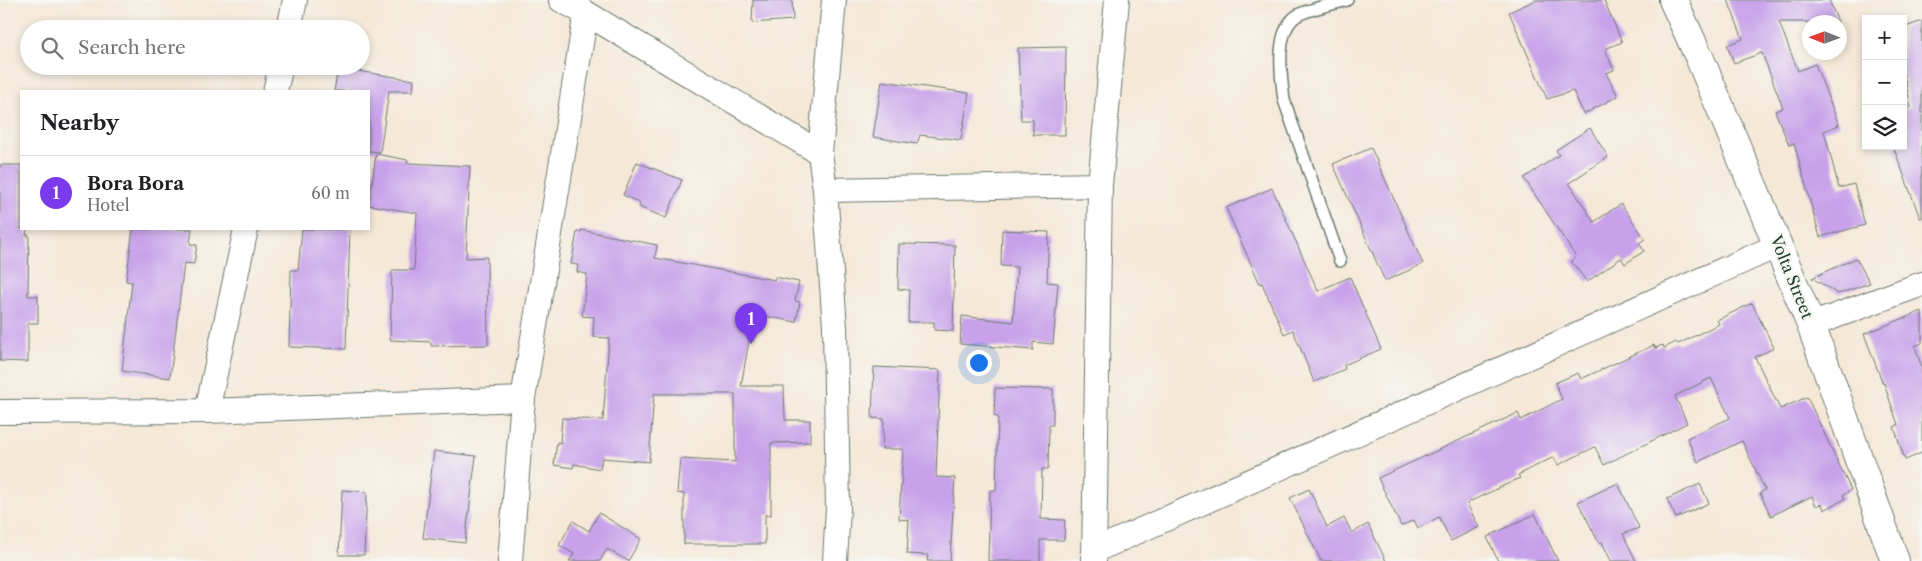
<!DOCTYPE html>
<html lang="en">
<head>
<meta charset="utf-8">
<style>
	:root { --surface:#fff; --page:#f6f6f6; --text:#202124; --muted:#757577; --line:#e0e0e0; --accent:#7c3aed }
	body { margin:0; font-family:"Libre Caslon Text",serif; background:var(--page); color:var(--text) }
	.controls { position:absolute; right:15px; top:15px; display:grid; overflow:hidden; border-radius:0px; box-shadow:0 2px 8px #0003 }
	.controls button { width:45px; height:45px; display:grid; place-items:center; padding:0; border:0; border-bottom:1px solid var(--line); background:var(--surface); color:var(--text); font:25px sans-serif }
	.compass { position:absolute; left:1802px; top:15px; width:45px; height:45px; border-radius:50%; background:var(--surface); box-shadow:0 2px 8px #0003; rotate:271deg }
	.you { position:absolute; left:978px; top:362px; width:18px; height:18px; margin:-12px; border:4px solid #fff; border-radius:50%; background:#1a73e8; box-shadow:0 0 0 8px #1a73e833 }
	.badge { display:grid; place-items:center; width:32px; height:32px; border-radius:50%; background:var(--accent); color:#fff; font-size:16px; font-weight:700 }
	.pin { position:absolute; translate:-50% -41px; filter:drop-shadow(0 1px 2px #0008) }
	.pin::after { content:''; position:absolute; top:26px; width:18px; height:15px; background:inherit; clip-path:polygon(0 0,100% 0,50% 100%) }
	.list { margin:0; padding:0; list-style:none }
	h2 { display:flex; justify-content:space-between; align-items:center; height:65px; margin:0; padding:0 20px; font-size:21px }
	h2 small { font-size:16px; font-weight:400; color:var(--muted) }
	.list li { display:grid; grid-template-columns:32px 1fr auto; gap:15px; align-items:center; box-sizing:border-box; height:75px; padding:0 20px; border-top:1px solid var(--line) }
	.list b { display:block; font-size:19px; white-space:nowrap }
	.list p { margin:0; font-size:16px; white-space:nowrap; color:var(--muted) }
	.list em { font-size:16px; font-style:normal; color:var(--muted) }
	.icon { flex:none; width:28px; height:28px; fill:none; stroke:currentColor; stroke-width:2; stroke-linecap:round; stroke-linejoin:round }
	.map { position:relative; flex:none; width:1922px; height:561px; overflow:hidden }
	.search { position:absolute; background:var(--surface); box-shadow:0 2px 8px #0003; left:20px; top:20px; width:350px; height:55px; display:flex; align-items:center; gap:12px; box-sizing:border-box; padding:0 18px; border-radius:28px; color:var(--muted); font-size:19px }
	.panel { position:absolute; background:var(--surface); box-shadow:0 2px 8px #0003; left:20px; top:90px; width:350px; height:140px; border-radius:0px }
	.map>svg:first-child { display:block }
	.building { fill:#c8a1ea }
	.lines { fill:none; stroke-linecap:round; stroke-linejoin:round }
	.service-casing { stroke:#6a796d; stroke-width:14 }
	.minor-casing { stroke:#6a796d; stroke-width:26 }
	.tertiary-casing { stroke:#6a796d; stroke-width:30 }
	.service { stroke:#fff; stroke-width:11 }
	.minor { stroke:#fff; stroke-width:24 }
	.tertiary { stroke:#fff; stroke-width:28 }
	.labels { text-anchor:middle; stroke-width:5; stroke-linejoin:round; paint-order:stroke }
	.street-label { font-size:16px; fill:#1f3d34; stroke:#f6f6f2 }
</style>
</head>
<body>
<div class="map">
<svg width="1922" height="561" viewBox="0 0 1922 561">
	<rect width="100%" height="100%" fill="#f6f6f2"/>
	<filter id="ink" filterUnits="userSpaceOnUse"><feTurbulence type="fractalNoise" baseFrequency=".02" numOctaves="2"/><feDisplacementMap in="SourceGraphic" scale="10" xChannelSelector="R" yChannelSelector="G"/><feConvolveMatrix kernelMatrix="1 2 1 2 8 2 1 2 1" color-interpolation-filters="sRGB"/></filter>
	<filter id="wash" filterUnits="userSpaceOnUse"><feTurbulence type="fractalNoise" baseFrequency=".0096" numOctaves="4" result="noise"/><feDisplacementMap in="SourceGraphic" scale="20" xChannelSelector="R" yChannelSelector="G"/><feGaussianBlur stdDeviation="1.12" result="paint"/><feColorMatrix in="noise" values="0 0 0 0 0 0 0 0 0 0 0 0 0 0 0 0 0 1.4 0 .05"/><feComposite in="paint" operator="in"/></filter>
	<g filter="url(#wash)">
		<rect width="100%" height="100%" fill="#f5e8d7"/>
		<g id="blocks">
			<path class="building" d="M753,0H792L793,20L752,23Z
				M1536,0H1604L1622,42L1605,49L1614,70L1606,73L1618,96L1584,114L1573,91L1547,99L1509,12Z
				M1728,0H1829L1838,22H1779L1798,71L1815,64L1839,125L1824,131L1839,188L1854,184L1865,225L1820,237L1794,143L1789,145L1775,111L1783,108L1762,53L1734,63L1727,45L1743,39Z
				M1922,21V218H1920L1893,146H1903V110L1911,107L1903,70V28Z
				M1066,47L1065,135H1033V120H1021L1018,48Z
				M338,68L414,80L413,91H389L380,152L369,151V91H334Z
				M882,81L969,93L961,140L920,135L917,144L873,137Z
				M1590,128L1608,157L1569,183L1594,222L1621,204L1645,239L1639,243L1644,251L1625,264L1621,258L1587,282L1571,261L1576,257L1524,178L1559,155L1556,150Z
				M1371,148L1423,264L1385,281L1333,164Z
				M376,154L408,160L407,163L470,166L466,258L487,257L488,345L431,346V342L390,340L392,270H414L417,213L369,205Z
				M637,162L682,180L666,218L639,207L640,203L623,195Z
				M0,165H21V229H27L26,235H29L28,296H38V323H28V362L0,361Z
				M1272,188L1318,291L1350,277L1381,349L1344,365L1345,369L1314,382L1293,330L1284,334L1262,283L1260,284L1226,208Z
				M133,229H192L190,244L197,245L194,264L184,263L170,378L122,371L132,282L126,281Z
				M302,229H350L346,349L289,347L291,270H298Z
				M581,230L657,245L655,258L775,280V277L799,282L795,301L800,302L796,322L759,315L755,337L750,335L741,386H784L785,420H810V442L771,443V515H765V544H684V494L677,493L680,459L735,462V394H654L649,462L602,458L600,469L574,464L573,468L554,465L557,442L560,443L562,418L603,420L609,338L593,337L594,317L582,316L587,274L577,272L578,265L571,264L577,232H581Z
				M1002,230L1049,232L1047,282L1058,283L1053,344L1033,342V350L960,344L962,316L1013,322L1017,267L1001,266Z
				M899,244L955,245L953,331L934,330V322H908L909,290L898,289Z
				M1856,258L1870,283L1838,294L1812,278Z
				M1752,303L1774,348L1755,357L1780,409L1807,397L1851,490L1843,495L1845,499L1824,510L1822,504L1816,506L1812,496L1771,516L1760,493L1765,490L1742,441L1698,462L1687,438L1730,418L1711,378L1675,396L1687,423L1604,465L1595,447L1558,465L1554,457L1518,475L1520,478L1469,502L1467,504L1479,527L1451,541L1439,517L1418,528L1414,520L1401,526L1378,478L1518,413L1521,420L1562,399L1555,383L1578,373L1581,379L1654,345L1655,348L1663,345L1664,348L1676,342L1678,344L1719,324L1717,320Z
				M1922,311V343L1915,346L1922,368V453L1905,460L1894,427L1898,425L1884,383L1883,384L1864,334Z
				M874,367L940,370L936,477L955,478L950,561H927L928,555L907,554L909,520L899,519L903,449H882L884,419L872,418Z
				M995,388L1053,389V425H1049L1048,469H1042L1041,519L1065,520L1064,540H1040V561H988L990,490H996L998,417L994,416Z
				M434,451L476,456L465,543L423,538Z
				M1618,483L1639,528L1623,534L1636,561H1611L1602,542L1599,543L1578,502Z
				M1700,484L1709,503L1676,518L1667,499Z
				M1309,489L1327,527L1344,518L1352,533L1368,524L1386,561H1321L1290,498Z
				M342,490L367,492L364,555H339Z
				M599,513L641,539L628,561L607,549L600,561H569L574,554L559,545L573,521L589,531Z
				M1535,514L1558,561H1498L1487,537Z"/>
		</g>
	</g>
	<g filter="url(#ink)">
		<use href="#blocks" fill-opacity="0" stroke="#6a796d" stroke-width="1"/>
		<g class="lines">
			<defs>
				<path id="service" d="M1340,261L1284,100C1281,77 1274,29 1298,15C1309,9 1334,4 1347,0"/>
				<path id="minor" d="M561,0L586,13L820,153
					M834,0L820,153L825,190L835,327L838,508L835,561
					M289,29L295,0
					M275,91L281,66
					M825,190L1100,185
					M1811,325L1922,284
					M207,411L523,399
					M0,412L207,411L246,229
					M1094,551L1779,245
					M510,561L523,399L586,13
					M1094,561L1100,185L1117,0"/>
				<path id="tertiary" d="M1673,0L1700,59L1811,325L1895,561"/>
			</defs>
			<use href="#service" class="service-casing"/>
			<use href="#minor" class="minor-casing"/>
			<use href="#tertiary" class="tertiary-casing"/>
			<use href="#service" class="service"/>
			<use href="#minor" class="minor"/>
			<use href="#tertiary" class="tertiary"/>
		</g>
	</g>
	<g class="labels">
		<g class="street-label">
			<text transform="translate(1792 277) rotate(68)" y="6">Volta Street</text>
		</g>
	</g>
</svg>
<div class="controls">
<button>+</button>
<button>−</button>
<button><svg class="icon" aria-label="layers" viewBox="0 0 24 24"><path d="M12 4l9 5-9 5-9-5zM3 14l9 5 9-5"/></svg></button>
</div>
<svg class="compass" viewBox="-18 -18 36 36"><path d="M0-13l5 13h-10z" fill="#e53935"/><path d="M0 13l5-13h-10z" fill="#757577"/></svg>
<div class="you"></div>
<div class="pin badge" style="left:751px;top:344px">1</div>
<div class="search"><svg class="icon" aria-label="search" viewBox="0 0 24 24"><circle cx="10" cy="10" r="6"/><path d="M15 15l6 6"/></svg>Search here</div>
<section class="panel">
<h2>Nearby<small></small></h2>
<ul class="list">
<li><span class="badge">1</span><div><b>Bora Bora</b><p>Hotel</p></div><em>60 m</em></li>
</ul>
</section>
</div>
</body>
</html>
